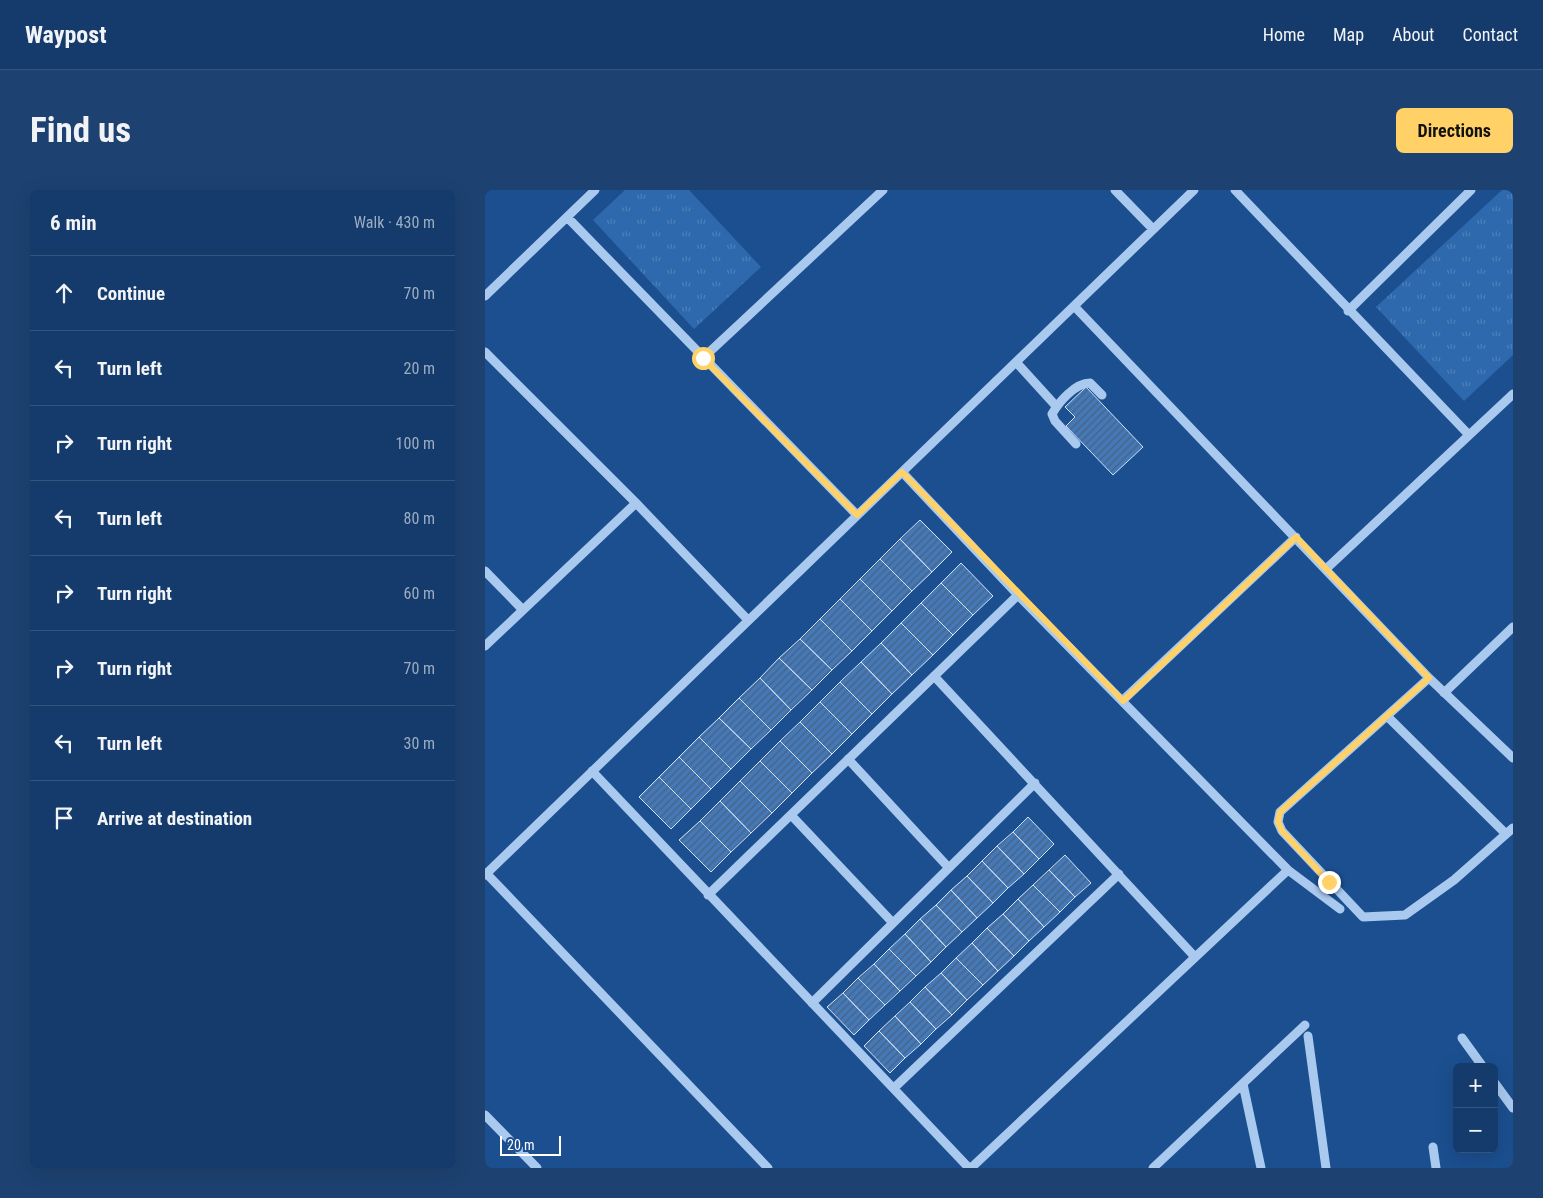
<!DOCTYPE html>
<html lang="en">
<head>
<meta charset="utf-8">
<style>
	:root { --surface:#143b6b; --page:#1d4271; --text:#f1f3f6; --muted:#9dadc1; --line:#33557e; --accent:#ffd166 }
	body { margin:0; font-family:"Roboto Condensed",sans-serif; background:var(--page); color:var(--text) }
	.controls { position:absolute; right:15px; bottom:15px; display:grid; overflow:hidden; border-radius:8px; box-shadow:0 5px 20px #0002 }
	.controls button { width:45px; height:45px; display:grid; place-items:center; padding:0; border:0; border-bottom:1px solid var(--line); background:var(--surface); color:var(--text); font:25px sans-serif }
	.scale { position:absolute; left:15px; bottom:12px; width:61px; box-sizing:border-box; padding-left:5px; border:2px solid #fff; border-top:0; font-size:14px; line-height:18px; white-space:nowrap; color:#fff; -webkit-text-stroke:4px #1b4f8f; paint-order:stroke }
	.stop { position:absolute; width:15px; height:15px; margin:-11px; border:4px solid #ffd166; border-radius:50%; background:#fff }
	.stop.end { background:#ffd166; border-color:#fff; box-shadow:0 1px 5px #0008 }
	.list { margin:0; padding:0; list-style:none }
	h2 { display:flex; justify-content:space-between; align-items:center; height:65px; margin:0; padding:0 20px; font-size:21px }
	h2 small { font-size:16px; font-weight:400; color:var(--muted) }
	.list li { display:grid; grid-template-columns:32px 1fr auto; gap:15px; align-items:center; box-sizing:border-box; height:75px; padding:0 20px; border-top:1px solid var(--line) }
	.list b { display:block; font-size:19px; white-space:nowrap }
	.list em { font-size:16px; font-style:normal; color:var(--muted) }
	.icon { flex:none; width:28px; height:28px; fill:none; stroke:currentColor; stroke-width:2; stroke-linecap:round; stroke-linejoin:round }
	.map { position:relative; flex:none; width:1028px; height:978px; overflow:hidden; border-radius:8px }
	header { display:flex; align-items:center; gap:30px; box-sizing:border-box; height:70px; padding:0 25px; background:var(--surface); border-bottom:1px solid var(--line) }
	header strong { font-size:24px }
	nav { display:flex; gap:28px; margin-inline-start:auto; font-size:18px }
	.intro { display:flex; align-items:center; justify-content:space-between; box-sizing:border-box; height:120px; padding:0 30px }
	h1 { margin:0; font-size:35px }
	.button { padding:12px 22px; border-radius:8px; background:var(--accent); color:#111; font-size:18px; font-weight:700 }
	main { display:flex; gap:30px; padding:0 30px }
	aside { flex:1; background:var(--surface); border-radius:8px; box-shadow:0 5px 20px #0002 }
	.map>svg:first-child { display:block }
	.park { fill:url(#park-tufts) }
	.building { fill:url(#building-hatch); stroke:#cfe3fa }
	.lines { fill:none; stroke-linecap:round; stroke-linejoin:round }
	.minor { stroke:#a9c9ee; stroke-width:9 }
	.route { stroke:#ffd166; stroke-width:6 }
</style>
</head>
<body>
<header>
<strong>Waypost</strong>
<nav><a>Home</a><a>Map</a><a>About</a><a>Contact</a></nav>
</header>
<div class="intro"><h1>Find us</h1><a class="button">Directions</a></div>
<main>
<aside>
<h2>6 min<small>Walk · 430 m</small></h2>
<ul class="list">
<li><svg class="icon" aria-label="ahead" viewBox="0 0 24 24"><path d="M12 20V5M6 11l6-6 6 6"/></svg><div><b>Continue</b></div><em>70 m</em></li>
<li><svg class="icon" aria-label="left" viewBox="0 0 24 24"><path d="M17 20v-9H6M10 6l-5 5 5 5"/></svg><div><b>Turn left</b></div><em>20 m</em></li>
<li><svg class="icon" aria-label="right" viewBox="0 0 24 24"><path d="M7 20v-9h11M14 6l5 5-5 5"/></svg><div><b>Turn right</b></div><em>100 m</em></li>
<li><svg class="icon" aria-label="left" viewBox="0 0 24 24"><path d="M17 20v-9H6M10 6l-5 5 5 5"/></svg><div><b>Turn left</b></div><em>80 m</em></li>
<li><svg class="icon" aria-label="right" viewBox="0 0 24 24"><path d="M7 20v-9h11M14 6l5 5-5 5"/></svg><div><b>Turn right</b></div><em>60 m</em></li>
<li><svg class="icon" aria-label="right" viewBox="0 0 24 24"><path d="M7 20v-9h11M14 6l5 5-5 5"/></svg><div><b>Turn right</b></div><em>70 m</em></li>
<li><svg class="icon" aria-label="left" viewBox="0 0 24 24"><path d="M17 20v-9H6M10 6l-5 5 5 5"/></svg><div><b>Turn left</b></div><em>30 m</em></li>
<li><svg class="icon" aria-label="arrive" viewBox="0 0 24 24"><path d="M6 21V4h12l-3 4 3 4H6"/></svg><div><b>Arrive at destination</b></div></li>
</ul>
</aside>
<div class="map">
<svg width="1028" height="978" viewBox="0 0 1028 978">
	<defs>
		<pattern id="park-tufts" width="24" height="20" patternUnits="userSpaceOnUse" patternTransform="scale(1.25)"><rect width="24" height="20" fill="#2e69ad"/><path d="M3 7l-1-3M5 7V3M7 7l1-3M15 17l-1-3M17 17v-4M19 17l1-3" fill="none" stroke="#4d80b9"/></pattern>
		<pattern id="building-hatch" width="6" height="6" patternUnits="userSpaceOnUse" patternTransform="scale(1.25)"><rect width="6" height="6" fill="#4478b7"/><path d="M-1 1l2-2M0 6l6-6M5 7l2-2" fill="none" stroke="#486282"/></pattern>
	</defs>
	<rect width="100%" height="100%" fill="#1b4f8f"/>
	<path class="park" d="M140,0H204L276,77L209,139L108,30Z
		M1017,0H1028V165L979,211L891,117Z"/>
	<path class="building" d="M601,197L658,257L628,285L581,236L590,227L580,217Z
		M435,330L467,362L447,382L415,349Z
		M415,349L447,382L427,401L395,369Z
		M395,369L427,401L407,421L375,389Z
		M476,373L508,406L488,425L456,393Z
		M375,389L407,421L387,441L355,409Z
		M456,393L488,425L468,445L436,413Z
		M355,409L387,441L367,461L335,429Z
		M436,413L468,445L448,465L416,433Z
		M335,429L367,461L347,480L315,449Z
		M416,433L448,465L427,485L396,453Z
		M315,449L347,480L327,500L294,468Z
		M396,453L427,485L407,504L376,472Z
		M294,468L327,500L306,520L275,488Z
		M376,472L407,504L387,524L355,492Z
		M275,488L306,520L286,540L254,508Z
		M355,492L387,524L367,544L335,512Z
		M254,508L286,540L266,559L234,528Z
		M335,512L367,544L347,564L315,532Z
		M234,528L266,559L246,579L214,547Z
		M315,532L347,564L327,583L295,551Z
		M214,547L246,579L226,599L194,567Z
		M295,551L327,583L307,603L275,571Z
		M194,567L226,599L206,619L174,587Z
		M275,571L307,603L287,623L255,591Z
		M174,587L206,619L186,639L154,607Z
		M255,591L287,623L266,643L235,611Z
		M235,611L266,643L246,662L215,631Z
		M543,627L569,654L554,669L528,642Z
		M215,631L246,662L226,682L194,650Z
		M528,642L554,669L539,684L512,656Z
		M512,656L539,684L523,698L497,671Z
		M580,665L606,693L590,707L564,680Z
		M497,671L523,698L508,713L482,686Z
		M564,680L590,707L575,722L548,695Z
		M482,686L508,713L492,728L466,700Z
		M548,695L575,722L559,737L533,709Z
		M466,700L492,728L477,742L451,715Z
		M533,709L559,737L544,751L518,724Z
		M451,715L477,742L461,757L435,729Z
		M518,724L544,751L529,766L502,738Z
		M435,729L461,757L446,772L420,744Z
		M502,738L529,766L513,781L487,753Z
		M420,744L446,772L431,786L404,759Z
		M487,753L513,781L498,795L471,768Z
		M404,759L431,786L415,801L389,774Z
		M471,768L498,795L482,810L456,783Z
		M389,774L415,801L400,815L373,788Z
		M456,783L482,810L467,825L440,797Z
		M373,788L400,815L384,830L358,803Z
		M440,797L467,825L451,839L425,812Z
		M358,803L384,830L369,845L342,817Z
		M425,812L451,839L436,854L410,826Z
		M410,826L436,854L420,868L394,841Z
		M394,841L420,868L405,883L379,856Z"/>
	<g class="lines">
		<path class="minor" d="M630,0L668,39
			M750,0L984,245
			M82,27L372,325
			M0,106L110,0
			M589,116L944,488L1028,568
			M863,121L986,0
			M0,162L151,313L263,430
			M218,168L398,0
			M531,172L571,216
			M591,254L570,231L567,224C574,212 590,193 605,193L617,205
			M417,282L533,405L803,680L855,719
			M841,379L1028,204
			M0,381L38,420
			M0,456L151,313
			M449,486L710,767
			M944,488L795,622L793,632L797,641L878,727L920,725L969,690L1028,638
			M959,503L1028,437
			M637,511L811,347
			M903,527L1021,644
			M363,569L464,678
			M107,581L484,978
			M306,625L408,733
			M1,683L283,978
			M0,685L709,0
			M223,705L533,405
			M327,813L550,593
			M823,846L841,978
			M977,848L998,877
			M1009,892L1028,918
			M758,894L776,978
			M409,898L634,684
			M0,925L52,978
			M948,957L951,978
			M486,978L803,680
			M668,978L820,835"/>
	</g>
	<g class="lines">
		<path class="route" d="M218,168L372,325L417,282L638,511L811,347L944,488L795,622L793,632L797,641L844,692"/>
	</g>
</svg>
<div class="controls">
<button>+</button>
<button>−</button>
</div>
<div class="scale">20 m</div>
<div class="stop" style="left:218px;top:168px"></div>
<div class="stop end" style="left:844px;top:692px"></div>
</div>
</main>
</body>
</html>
